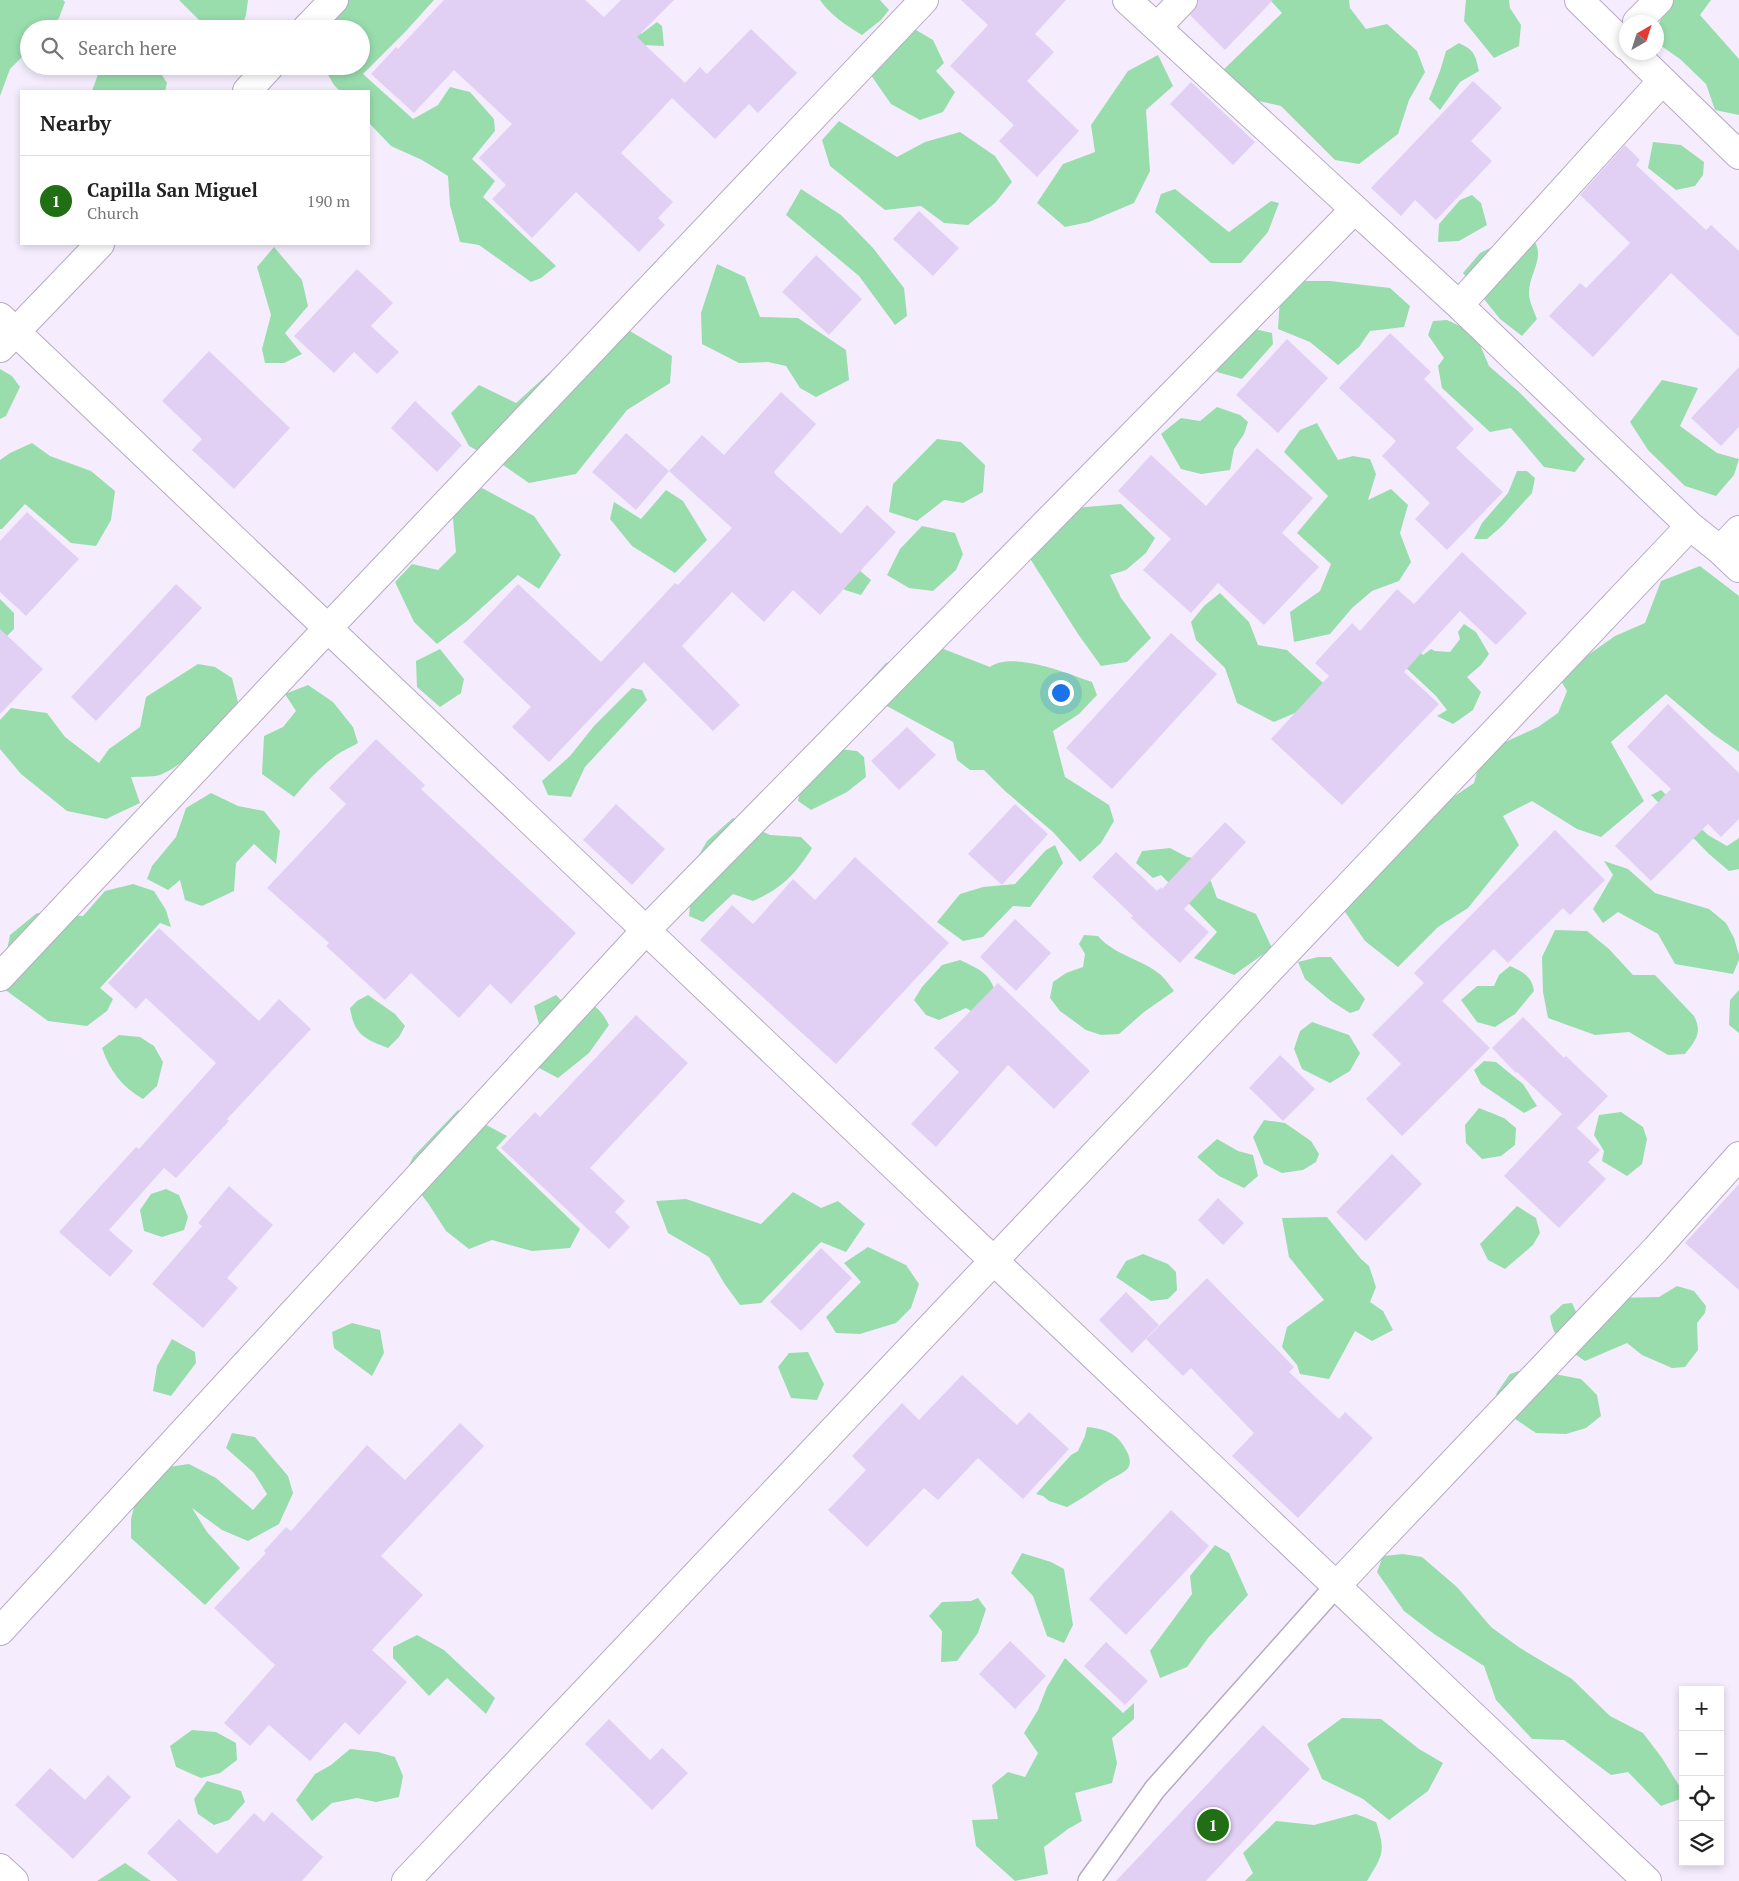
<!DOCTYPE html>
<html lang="en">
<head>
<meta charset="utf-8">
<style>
	:root { --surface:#fff; --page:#f2f2f2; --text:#222; --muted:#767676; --line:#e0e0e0; --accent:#216f15 }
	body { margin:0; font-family:"PT Serif",serif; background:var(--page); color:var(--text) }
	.controls { position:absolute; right:15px; bottom:15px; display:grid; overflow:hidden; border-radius:0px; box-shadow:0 2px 8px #0003 }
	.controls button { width:45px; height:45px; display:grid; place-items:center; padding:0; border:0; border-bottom:1px solid var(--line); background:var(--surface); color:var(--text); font:25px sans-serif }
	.compass { position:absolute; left:1619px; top:15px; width:45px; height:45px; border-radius:50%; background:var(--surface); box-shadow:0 2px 8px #0003; rotate:39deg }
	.you { position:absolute; left:1060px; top:692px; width:18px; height:18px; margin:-12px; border:4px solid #fff; border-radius:50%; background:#1a73e8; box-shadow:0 0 0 8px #1a73e833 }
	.badge { display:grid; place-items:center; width:32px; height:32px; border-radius:50%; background:var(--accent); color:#fff; font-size:16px; font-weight:700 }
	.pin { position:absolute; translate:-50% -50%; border:2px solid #fff; box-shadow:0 1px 5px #0006 }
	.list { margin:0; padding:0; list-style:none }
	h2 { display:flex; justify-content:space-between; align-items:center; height:65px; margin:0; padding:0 20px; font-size:21px }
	h2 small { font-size:16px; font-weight:400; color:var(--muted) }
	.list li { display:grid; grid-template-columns:32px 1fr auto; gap:15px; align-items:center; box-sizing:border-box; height:90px; padding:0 20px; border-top:1px solid var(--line) }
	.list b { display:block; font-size:19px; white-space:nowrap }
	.list p { margin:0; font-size:16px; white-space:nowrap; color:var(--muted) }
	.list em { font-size:16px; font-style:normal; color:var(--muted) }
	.icon { flex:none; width:28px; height:28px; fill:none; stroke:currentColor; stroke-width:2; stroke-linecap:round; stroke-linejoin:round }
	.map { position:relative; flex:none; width:1739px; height:1881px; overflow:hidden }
	.search { position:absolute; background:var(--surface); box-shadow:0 2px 8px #0003; left:20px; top:20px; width:350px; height:55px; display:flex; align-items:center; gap:12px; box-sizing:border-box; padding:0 18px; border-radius:28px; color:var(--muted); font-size:19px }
	.panel { position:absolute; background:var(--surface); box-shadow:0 2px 8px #0003; left:20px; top:90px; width:350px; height:155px; border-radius:0px }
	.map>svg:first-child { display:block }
	.green { fill:#99ddad }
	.building { fill:#e1d0f3 }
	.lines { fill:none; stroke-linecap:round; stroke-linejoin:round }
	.service-casing { stroke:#b7aac5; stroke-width:24 }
	.minor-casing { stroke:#b7aac5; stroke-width:30 }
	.tertiary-casing { stroke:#b7aac5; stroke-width:30 }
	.service { stroke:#fff; stroke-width:21 }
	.minor { stroke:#fff; stroke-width:28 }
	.tertiary { stroke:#fff; stroke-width:28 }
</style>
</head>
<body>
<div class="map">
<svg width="1739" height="1881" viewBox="0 0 1739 1881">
	<rect width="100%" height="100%" fill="#f5edfe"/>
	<path class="green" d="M0,0H63L65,2L59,18L49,29H29V50L10,69L0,96Z
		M179,0H248L246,15L241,29H208Z
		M342,0H434L406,31L363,74L413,119L438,105L450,87L470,92L494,119L495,131L472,159L495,181L483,197L556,266L541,278L531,282L479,245L460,242L450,205L448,176L422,160L391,146L369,123V91H340L334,85L323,66H361V29H320Z
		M820,0H880L889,10L881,20L862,35C847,26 830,15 820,0Z
		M1270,0H1349L1350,8L1366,29L1387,24L1417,51L1425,72L1409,100L1398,134L1359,164L1335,160L1281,106L1251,99L1220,73L1282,13Z
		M1466,0H1509L1510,8L1521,25L1519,46L1494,58L1464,21Z
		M1671,0H1711L1700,15L1739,59V115L1715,110L1706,84L1680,59L1657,43V27Z
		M620,12L641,34L657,22L662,26L664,46L643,45L607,14Z
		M911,27L933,40L944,63L936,71L955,92L943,112L920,120L891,104L868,71Z
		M1459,43C1475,51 1475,54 1479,71L1460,82L1440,110L1429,99L1440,71L1446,51Z
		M1158,55L1173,86L1146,110L1150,171L1134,203L1089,222L1065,227L1037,203L1063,164L1095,152L1091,125L1128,71Z
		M101,66H156L167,83L165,91H92Z
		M839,121L897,157L925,142L960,132L995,156L1012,182L995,203L968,225L944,223L921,206L885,210L830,166L822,140Z
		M1653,142L1681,145L1704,162L1703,175L1695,186L1676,190L1648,168Z
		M801,189L841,215L873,248L904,288L907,316L895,325L859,276L786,215Z
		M1175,189L1229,232L1271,201L1279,203L1268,232L1241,263H1211L1155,212L1161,194Z
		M1472,195L1481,203L1487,225L1459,241L1438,242L1439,224L1460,200Z
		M1531,237C1548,255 1529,272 1529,293C1529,301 1534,311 1537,319L1522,336L1500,319L1463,273L1480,253L1508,239Z
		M274,247L302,280L308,306L285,333L302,354L284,363H265L262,349L271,315L257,267Z
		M717,264L745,277L760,317L798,318L846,350L849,380L816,397L800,388L786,366L768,362L739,363L702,344L701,313Z
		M1300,281H1330L1390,288L1410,306L1404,327L1370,331L1359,347L1338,365L1310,342L1278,329L1280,298Z
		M1447,320L1475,333L1489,366L1519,392L1585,459L1575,472L1544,467L1511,428L1490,432L1442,388L1438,366L1444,358L1428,335L1433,321Z
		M1246,327L1272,333L1273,344L1242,379L1217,372L1219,361Z
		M630,331L672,356L670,383L627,410L576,474L529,483L503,465L469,446L451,413L479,385L516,403L591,335Z
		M0,369L12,376L20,387L6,416L0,419Z
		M1662,380L1698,388L1680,426L1717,453L1739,459L1734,475L1716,496L1685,486L1648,450L1630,422Z
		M1217,407L1240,415L1248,422L1244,434L1234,449L1230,470L1201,474L1181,469L1161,434L1181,418L1200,421Z
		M1317,423L1338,460L1353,456L1370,459L1376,474L1368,500L1391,489L1408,505L1400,533L1411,562L1399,581L1372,591L1352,608L1330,634L1294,642L1290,612L1320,591L1331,564L1297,533L1328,496L1284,452L1300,430Z
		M937,439L961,442L985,465L983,492L963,503L944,500L917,521L889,512L893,484Z
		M32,443L50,456L91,471L115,491L111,520L96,546L71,543L25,504L2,529H0V460L10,453Z
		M1517,471H1527L1535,478L1532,493L1502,526L1487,539H1474L1482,523L1508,493Z
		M482,488L534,516L561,555L539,589L518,575L467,621L437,644L414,622L395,582L412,564L438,570L456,552L452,509Z
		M666,490L683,501L707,540L675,573L632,546L610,519L614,502L641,519Z
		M1121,504L1155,538L1146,553L1126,570L1110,575L1121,598L1151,638L1127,662L1101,666L1078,634L1029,557L1074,508Z
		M922,526L955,533L963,554L956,570L933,591L909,588L887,575L900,549Z
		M841,555L871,580L861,595L845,590L816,566Z
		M1700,566L1739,596V752L1713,734L1666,694L1611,742L1644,801L1601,837L1577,829L1532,801L1503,816L1519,845L1468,908L1438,927L1398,967L1365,941L1343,909L1440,806L1474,783L1477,772L1501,744L1538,727L1558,713L1567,691L1558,676L1615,636L1645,623L1661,581Z
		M1220,593L1249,622L1258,645L1287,650L1334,693L1310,710L1295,713L1274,722L1237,703L1225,668L1196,640L1191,622L1204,606Z
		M0,599L14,613V629L0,643Z
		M1464,624L1476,632L1489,654L1481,665L1467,677L1481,692L1473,710L1453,724L1437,716L1447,710L1436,696L1401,663L1417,649L1423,655L1431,649L1435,651L1450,652L1460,639L1458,632Z
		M941,648L990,667C1013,651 1067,673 1092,682L1097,695L1079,714L1053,731L1065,777L1109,805L1114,821L1101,843L1080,862L1053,832L1005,791L984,770H970L957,760L953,742L885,705L866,685L886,663Z
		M440,649L464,679L461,693L440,707L417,687L416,661Z
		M198,664L215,667L232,678L238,702C220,724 189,763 162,774C154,778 140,776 131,777L140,803L106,819L67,811L21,774L0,749V720L11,708L47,713L65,737L99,763L109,749L140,727L146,697Z
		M308,685L333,702L353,727L358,743C350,748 341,751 334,757C319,768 306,783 294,797L262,774L264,736L283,727L296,711L285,694Z
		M632,688L642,690L647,700L585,767L571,797L548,795L542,781L570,756L594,726Z
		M839,749L857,751L864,757L866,777L847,792L811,810L798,801L801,787Z
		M1661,790L1708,835L1727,846L1739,838V869L1729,871L1709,854L1651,795Z
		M211,793L238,806L264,811L280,831L276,864L254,844L236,863L234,891L202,906L185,900L180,880L168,890L147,879L152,866L176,837L186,808Z
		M733,818L770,835L801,837L812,848C795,875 782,888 753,901L733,894L703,922L689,916L691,894L709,878L699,855L707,841Z
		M1055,845L1063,863L1030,907L1013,906L983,937L963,941L937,922L960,894L983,887L1015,884L1046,850Z
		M1170,848L1187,857L1193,858L1210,879L1217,898L1256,914L1272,948L1234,975L1194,958L1217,932L1161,875L1153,878L1136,863L1142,851Z
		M1604,861L1628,869L1655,893L1709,909L1726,923L1734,938L1739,955V960L1733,974L1675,964L1658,934L1618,912L1603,923L1593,909L1613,875Z
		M133,884L154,891L166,910L171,927L160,923L100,988L113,999L107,1011L87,1026L48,1021L0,986L10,935L37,913L83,916L105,891Z
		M1555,930L1587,931L1609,949L1633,975H1655L1694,1016C1703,1033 1695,1041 1685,1054L1668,1055L1629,1032L1595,1035L1548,1018L1543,992L1542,957Z
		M1084,935L1098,936C1114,955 1142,959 1161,975C1166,980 1170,986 1174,991L1144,1012L1119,1034L1101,1035L1086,1030L1060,1011L1050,998L1053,982L1066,973L1083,967L1085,954L1079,944Z
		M1318,957H1331L1365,999L1359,1010L1350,1013L1331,1001L1305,979L1298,962Z
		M960,960C988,973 990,975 1000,1004L986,1020L966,1008L939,1020L926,1015L914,1000L922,987L942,965Z
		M1510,966C1523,972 1532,976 1534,991L1515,1014L1495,1027L1477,1022L1461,1000L1477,986H1494L1499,975Z
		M1739,990V1033L1729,1025L1730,1000Z
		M368,995L395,1014L405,1026L399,1037L388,1048C364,1039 354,1034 350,1008L357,1001Z
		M556,995L563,1002C590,1004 595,999 609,1025L589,1053L558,1078L539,1068L528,1040L540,1028L534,1006Z
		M1312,1022L1349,1035L1360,1053L1350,1071L1330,1083L1302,1069L1294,1049L1300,1031Z
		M119,1035L140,1037L154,1046L163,1062L157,1086L143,1099C122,1087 110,1071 102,1048Z
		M1484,1061L1496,1062L1523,1084L1537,1106L1524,1113L1481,1084L1474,1070Z
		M1479,1108L1504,1118L1516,1128L1515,1145L1501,1156L1482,1159L1466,1143L1465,1125Z
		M458,1110L507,1136L496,1148L580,1229L570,1248L532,1251L492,1240L469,1249L446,1231L428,1203L405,1174L413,1157Z
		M1621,1112L1643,1127L1647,1139L1642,1164L1627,1176L1602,1161L1604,1151L1594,1135L1599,1115Z
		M1264,1120L1285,1123L1311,1141L1319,1154L1316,1162L1303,1170L1282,1173L1264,1164L1253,1137Z
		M1217,1139L1238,1151L1253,1155L1258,1176L1244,1188L1219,1176L1197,1157Z
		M166,1189L179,1195L188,1217L184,1230L162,1237L144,1231L140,1210L151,1194Z
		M793,1192L821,1208L838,1201L865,1224L846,1252L821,1242L761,1303L740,1305L724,1283L709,1257L668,1233L656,1201L686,1199L761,1224Z
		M1517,1206L1536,1218L1540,1233L1533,1245L1505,1269L1488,1260L1480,1244Z
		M1327,1217L1361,1259L1369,1266L1376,1287L1370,1302L1383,1311L1393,1330L1372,1341L1355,1331L1329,1379L1300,1374L1297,1365L1282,1347L1287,1327L1324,1300L1289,1257L1282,1218Z
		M868,1247L906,1265L919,1284L911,1308L896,1323L860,1334L836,1333L826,1317L861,1282L844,1263Z
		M1143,1254L1168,1264L1176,1272L1177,1290L1168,1299L1151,1301L1116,1277L1126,1261Z
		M1677,1286L1694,1291L1706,1306L1705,1313L1697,1323L1698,1350L1685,1367L1672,1368L1642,1355L1627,1343L1585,1361C1567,1349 1553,1340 1550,1316L1563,1304L1572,1303L1578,1316L1616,1298L1659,1297Z
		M352,1323L380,1330L384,1353L372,1376L334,1348L332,1332Z
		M172,1339L195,1352L196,1363L171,1396L153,1391L157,1366Z
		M808,1352L824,1384L817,1400L791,1398L778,1367L789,1353Z
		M1533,1366L1544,1372L1581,1379L1597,1395L1601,1416L1586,1428L1566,1434L1536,1433L1509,1415L1496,1394L1510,1374Z
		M1087,1427C1101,1428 1115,1432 1123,1445C1141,1472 1120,1472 1103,1484C1091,1492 1080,1500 1067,1507L1049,1501L1043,1496L1036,1494L1071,1455L1078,1451L1085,1436Z
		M232,1433L255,1437L288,1476L293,1493L279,1524L248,1541L222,1530L192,1508L207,1532L240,1568L205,1605L131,1538V1519L140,1483L161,1468L189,1464L216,1478L253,1510L267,1494L254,1473L226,1448Z
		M1215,1545L1229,1553L1248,1595L1208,1638L1187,1667L1160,1678L1150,1651L1192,1594L1190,1576Z
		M1022,1553L1051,1562L1064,1569L1073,1625L1064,1643L1047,1636L1033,1596L1011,1573Z
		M1403,1554L1422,1557L1457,1587L1491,1627L1520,1648L1572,1679L1610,1716L1643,1733L1662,1758L1683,1792V1798L1661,1806L1628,1772L1611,1775L1564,1740L1532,1739L1496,1700L1484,1666L1434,1634L1404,1611L1377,1572L1383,1556Z
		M978,1598L986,1609L978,1633L957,1661L941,1662L942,1631L929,1616L942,1602L971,1601Z
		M417,1635L444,1650L495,1698L486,1714L447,1678L429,1696L393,1658V1647Z
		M1065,1658L1123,1713L1134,1703V1719L1112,1738L1117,1763L1112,1783L1075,1793L1082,1821L1068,1829L1044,1847L1048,1874L1015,1881L976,1846L972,1820L998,1819L992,1785L1008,1772L1025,1777L1038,1753L1024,1733L1038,1710L1047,1687Z
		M1342,1718L1381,1719L1419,1749L1443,1763L1428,1791L1389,1820L1363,1799L1322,1779L1307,1744Z
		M192,1730L216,1732L236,1743L237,1760L220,1773L201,1778L176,1767L170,1746Z
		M350,1749L378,1752L395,1757L403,1776L399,1797L376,1802L357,1798L332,1803L312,1821L296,1800L315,1774L331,1765Z
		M207,1781L241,1791L245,1802L229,1820L214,1825L198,1814L194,1799Z
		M1356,1814L1376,1822C1386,1851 1383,1855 1367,1881H1245L1253,1873L1243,1853L1276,1821L1314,1825Z
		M125,1863L151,1881H97Z"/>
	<path class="building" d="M444,0H585L604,17L621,0H674L637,37L685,83L700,67L707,74L751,29L797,73L758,113L749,104L715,139L672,98L621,153L673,202L658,218L665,225L639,252L576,192L532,238L492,199L506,185L479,158L512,124L454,70L414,113L371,74L396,47L398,49Z
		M961,0H1066L1035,34L1054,52L1027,81L1079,131L1037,177L999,141L1014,125L950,66L988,25Z
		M1198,0H1273L1225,50L1190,15L1198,4Z
		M1473,81L1502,108L1471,141L1492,161L1436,220L1415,200L1401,216L1371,188Z
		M1191,82L1255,142L1233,165L1170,104Z
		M1625,145L1640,160L1636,165L1706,230L1711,225L1739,251V337L1671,273L1593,357L1549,316L1580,283L1586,288L1630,243L1580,195Z
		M919,211L959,248L933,276L893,239Z
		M816,255L862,299L829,335L782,292Z
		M357,269L393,303L371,326L399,352L377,374L354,352L334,373L294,336Z
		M1390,333L1431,372L1424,379L1474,429L1456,448L1503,492L1447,550L1415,519L1430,503L1382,456L1396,441L1339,388Z
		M1287,339L1328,378L1278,433L1236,395Z
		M209,351L290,428L234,489L192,450L202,439L162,401Z
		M1739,367V427L1721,446L1691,418Z
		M781,392L816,424L774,472L776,475L841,534L867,505L896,532L820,615L793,590L764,622L732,592L682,646L740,705L713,731L644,662L549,762L512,727L531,707L463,642L518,584L601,662L675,583L678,585L732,528L669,471L702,435L724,455Z
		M415,401L462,445L437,472L391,428Z
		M626,433L669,471L636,510L592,472Z
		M1257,448L1313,498L1282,533L1319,567L1264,625L1218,583L1191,613L1143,570L1171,539L1118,491L1151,455L1206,506Z
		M27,512L79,559L26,616L0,592V541Z
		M1462,552L1527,613L1496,645L1460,611L1404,672L1439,704L1342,805L1271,739L1329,676L1315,663L1352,623L1360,631L1397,589L1414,604Z
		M176,584L202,608L96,721L71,697Z
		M0,629L43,669L0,714Z
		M1171,633L1217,674L1112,789L1066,748Z
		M1668,704L1739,773V819L1721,837L1708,824L1651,881L1615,846L1671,789L1627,747Z
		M907,727L936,755L899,790L871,761Z
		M376,739L425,785L421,789L576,933L511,1004L490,984L459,1018L411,973L385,1000L326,946L329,943L267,888L346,804L329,788Z
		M616,804L665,849L632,885L583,840Z
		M1015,804L1048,834L1002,885L968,854Z
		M1225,822L1246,842L1184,909L1209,932L1180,963L1131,918L1133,916L1092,877L1116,852L1157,891L1161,887L1162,889Z
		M1555,830L1605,880L1570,915L1563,908L1508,963L1494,949L1442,1001L1414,973Z
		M855,857L949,943L836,1064L700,940L732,905L753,924L793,879L815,900Z
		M1015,919L1051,953L1016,991L980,957Z
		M159,928L259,1021L279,999L311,1029L227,1119L229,1121L176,1178L164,1168L109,1230L133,1251L110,1277L59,1232L136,1147L139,1149L216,1063L146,998L136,1009L108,983Z
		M998,983L1090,1071L1054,1109L1008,1065L936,1147L911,1124L959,1072L934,1048Z
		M1424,983L1490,1048L1402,1136L1366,1099L1401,1064L1372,1035Z
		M636,1015L688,1063L590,1168L625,1201L615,1212L630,1227L609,1249L501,1148L535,1112L540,1117Z
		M1523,1017L1564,1058L1566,1056L1608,1096L1577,1128L1517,1072L1516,1073L1492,1048Z
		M1280,1055L1315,1089L1283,1121L1249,1088Z
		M1562,1114L1600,1150L1588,1162L1606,1179L1559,1228L1504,1176Z
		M1392,1154L1422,1184L1366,1241L1336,1212Z
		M1739,1184V1290L1685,1243Z
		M229,1186L273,1225L227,1278L238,1288L203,1328L152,1284L202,1226L198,1223Z
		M1218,1198L1244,1223L1223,1245L1198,1220Z
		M821,1248L852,1278L801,1331L770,1302Z
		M1207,1278L1294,1367L1289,1372L1339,1419L1345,1412L1373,1438L1298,1518L1232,1456L1254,1433L1191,1368L1183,1376L1146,1339Z
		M1126,1292L1159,1325L1132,1353L1099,1320Z
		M962,1375L1017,1425L1029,1412L1069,1449L1023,1499L978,1458L938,1500L924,1488L867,1547L828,1510L866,1470L852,1456L902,1403L919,1420Z
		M460,1423L484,1446L381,1556L423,1595L372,1650L407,1682L359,1735L345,1722L310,1761L269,1725L250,1746L224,1723L275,1665L214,1608L266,1553L264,1551L286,1527L291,1531L367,1445L405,1480Z
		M1171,1510L1209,1546L1126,1635L1089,1599Z
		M1010,1641L1046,1676L1015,1709L979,1674Z
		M1106,1642L1148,1681L1125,1705L1084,1666Z
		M609,1719L650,1760L662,1748L688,1773L652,1810L585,1744Z
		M1263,1725L1310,1769L1206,1881H1116Z
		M50,1768L85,1800L108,1775L131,1797L73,1859L15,1805Z
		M272,1812L323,1857L302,1881H178L147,1853L179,1819L217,1854L254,1813L264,1822Z"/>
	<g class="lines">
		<defs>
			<path id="service" d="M1089,1881L1155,1789L1335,1587"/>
			<path id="minor" d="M1127,0L1459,305L1690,526L1720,550L1739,568
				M1579,0L1626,46
				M1637,22L1659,0
				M1157,27L1183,0
				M306,29L334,0
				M1633,52L1739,155
				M247,91L270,66
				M1459,305L1662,81
				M0,348L100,244
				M1720,550L1739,530
				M0,977L328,628L924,0
				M1335,1587L1656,1249L1739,1156
				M0,1631L646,930L1354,210
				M0,1868L14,1881
				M406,1881L1690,526"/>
			<path id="tertiary" d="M0,317L1647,1881"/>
		</defs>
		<use href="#service" class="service-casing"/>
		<use href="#minor" class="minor-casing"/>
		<use href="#tertiary" class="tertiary-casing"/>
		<use href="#service" class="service"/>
		<use href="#minor" class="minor"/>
		<use href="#tertiary" class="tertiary"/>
	</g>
</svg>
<div class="controls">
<button>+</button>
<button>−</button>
<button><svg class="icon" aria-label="locate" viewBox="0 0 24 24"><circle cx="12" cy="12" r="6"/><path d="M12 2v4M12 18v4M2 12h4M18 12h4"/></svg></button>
<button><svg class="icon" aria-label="layers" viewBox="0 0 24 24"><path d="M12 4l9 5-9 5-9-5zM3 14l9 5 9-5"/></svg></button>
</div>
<svg class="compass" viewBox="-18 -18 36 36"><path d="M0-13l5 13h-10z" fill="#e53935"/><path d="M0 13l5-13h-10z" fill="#767676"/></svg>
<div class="you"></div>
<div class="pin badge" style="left:1213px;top:1825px">1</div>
<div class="search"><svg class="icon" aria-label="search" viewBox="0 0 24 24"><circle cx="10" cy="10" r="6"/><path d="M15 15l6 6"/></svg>Search here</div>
<section class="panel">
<h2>Nearby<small></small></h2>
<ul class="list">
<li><span class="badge">1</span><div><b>Capilla San Miguel</b><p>Church</p></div><em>190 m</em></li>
</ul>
</section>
</div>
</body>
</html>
